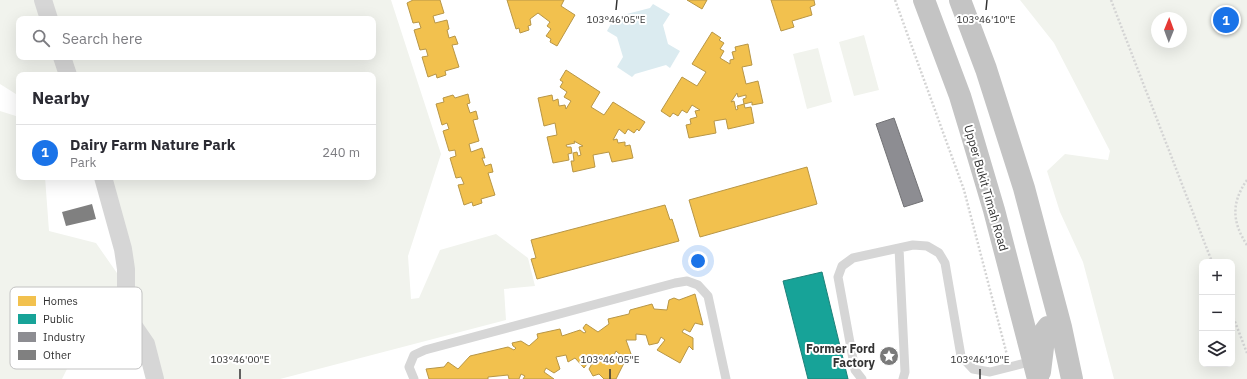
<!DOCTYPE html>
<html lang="en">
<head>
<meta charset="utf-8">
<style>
	:root { --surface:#fff; --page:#f7f7f7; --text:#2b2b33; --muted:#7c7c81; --line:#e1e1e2; --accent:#1a73e8 }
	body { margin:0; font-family:"IBM Plex Sans",sans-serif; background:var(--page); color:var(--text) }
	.controls { position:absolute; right:12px; bottom:12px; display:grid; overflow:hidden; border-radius:8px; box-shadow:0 4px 16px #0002 }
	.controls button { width:36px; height:36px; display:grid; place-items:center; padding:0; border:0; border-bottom:1px solid var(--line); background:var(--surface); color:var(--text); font:20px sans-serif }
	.compass { position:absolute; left:1151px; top:12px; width:36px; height:36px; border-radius:50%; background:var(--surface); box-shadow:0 4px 16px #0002; rotate:1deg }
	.you { position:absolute; left:698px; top:261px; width:14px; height:14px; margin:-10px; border:3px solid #fff; border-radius:50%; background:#1a73e8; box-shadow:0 0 0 6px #1a73e833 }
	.badge { display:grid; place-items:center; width:26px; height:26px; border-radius:50%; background:var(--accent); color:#fff; font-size:13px; font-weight:700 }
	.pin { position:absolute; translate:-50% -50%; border:2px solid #fff; box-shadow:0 1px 4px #0006 }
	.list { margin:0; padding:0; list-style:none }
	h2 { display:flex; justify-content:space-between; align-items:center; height:52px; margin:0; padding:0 16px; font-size:17px }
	h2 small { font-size:13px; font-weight:400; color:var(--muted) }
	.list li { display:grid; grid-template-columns:26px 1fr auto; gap:12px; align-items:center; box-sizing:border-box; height:56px; padding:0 16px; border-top:1px solid var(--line) }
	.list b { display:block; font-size:15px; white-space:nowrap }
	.list p { margin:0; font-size:13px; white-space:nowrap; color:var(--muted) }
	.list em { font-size:13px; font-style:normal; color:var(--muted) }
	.icon { flex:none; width:22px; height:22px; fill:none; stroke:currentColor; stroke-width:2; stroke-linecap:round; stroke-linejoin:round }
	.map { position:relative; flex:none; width:1247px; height:379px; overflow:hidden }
	.search { position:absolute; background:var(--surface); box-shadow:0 4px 16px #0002; left:16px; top:16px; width:360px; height:44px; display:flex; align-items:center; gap:10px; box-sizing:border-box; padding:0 14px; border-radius:8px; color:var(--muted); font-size:15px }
	.panel { position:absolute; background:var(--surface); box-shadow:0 4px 16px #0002; left:16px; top:72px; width:360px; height:108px; border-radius:8px }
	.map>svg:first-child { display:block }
	.green { fill:#f1f3ed; fill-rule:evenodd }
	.water { fill:#dbebf0 }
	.homes { fill:#f2c14e; stroke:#b89646 }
	.public { fill:#17a398; stroke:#1f8179 }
	.industry { fill:#8d8d92; stroke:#727275 }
	.building { fill:#808080 }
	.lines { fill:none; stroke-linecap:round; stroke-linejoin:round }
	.path { stroke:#d4d4d4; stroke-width:2.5; stroke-dasharray:2 2; stroke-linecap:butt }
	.lane { stroke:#d6d6d6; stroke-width:9 }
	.street { stroke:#d6d6d6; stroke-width:18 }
	.highway { stroke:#c4c4c4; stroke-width:22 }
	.ticks { fill:none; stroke:#323232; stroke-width:1.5 }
	.labels { text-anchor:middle; stroke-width:4; stroke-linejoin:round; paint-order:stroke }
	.street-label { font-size:12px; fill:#323232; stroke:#fff }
	.poi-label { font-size:12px; font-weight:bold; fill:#323232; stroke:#fff; text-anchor:end }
	.key { fill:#fff; stroke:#c2c2c2; stroke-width:1 }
	.key-label { font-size:11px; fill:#323232 }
	.ticks-label { font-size:10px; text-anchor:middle; fill:#323232; stroke:#fff; stroke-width:4; stroke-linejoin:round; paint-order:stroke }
</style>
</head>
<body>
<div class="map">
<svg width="1247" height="379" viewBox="0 0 1247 379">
	<rect width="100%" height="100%" fill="#fff"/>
	<path class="green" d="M0,0H391L441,154L408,256L411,299L419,298L440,250L496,234L528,258L535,286L504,289L506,320L280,379H163L124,318L107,317L81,341L62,379H0V111L19,117V177H45L49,231L96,243L133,296L95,177H373V75H19V96L0,84ZM19,19H373V57H19Z
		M1020,0H1247V379H1114L1083,262L1060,212L1047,171L1065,154L1108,160L1110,151L1054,43ZM1157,18H1181V42H1157ZM1202,262H1232V364H1202Z
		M864,35L879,90L854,96L839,42Z
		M818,48L832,102L807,109L793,54Z"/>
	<path class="water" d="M653,4L670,14L663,25L668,44L680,51L670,68L666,65L635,74L632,77L617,67L623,57L617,37L607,31L616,15L619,16L650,8Z"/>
	<path class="homes" d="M413,0H440L444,13L433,16L435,23L447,20L449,29L447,30L449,38L455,36L458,44L452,45L459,67L445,71L446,75L437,78L436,74L428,77L422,57L428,56L426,49L420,50L414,30L421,28L419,22L413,23L407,3Z
		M507,0H564L561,6L575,15L557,46L550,42L551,39L546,36L551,29L547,26L550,22L538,13L530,19L531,25L528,26L529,30L520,33L519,28L516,29Z
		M687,0H707L702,9Z
		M771,0H814L815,5L810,7L812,15L792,21L794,27L781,31Z
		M712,32L721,38L719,40L724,43L720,49L724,51L720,58L730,64V60L734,59L732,52L736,51L735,47L748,44L752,65L742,67L746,84L758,81L763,103L752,105V102L744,104L743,99L746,98V95L738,97L737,93L731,102L734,101L736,110L738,109L737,106L744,104L745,108L751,107L754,123L728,129L726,119L714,121L716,133L689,138L686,125L691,124L690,119L697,117L695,111L700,110L692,105L687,113L682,110L678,116L673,113L670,117L661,111L682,77L697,86L706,72L692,64Z
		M566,70L600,92L591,107L604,115L613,102L645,122L639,131L637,129L634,133L628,129L625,134L619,129L613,140L617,139L618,143L625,142V146L630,145L633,158L612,162L609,152L593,155L595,167L573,172L571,161H574L573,153L577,152L578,156L581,155L579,147L583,146L574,141L575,143L566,145L567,147H571L572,153L568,154L569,160L553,163L547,137L557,135L555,123L544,126L538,98L552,95L553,101L558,99L559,106L565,105L566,109L571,101L564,97L567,92L560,87L563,82L560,80Z
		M468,94L470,103L467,104L470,113L476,111L478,119L473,120L479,141L469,144L471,152L482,148L485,158H482L485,166L491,164L493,172L488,173L495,195L481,199L482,203L473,206L472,202L464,205L458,185L464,184L461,177L456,178L450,158L456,156L455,150L449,151L443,131L449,129L447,123L442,125L436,104L444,102L443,98L453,95L455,98Z
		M807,167L817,204L700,237L689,200Z
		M665,205L670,220L672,219L679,241L537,279L531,259L536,258L531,240Z
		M695,294L703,325L695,323L690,332L684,329L682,332L693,338V350L689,346L680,363L657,350L665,340L661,337L658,343L649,345L646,335L636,334V340H626L631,354L623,357L616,351L614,355L625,361L616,379H604L599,374L593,376L589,369L594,360L593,356L584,368L575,358L568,362L566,355L556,357L560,369L554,373L546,368L544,372L554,379H523L525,376L521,374L519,379H509L508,375L488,377V379H429L426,369L444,367L448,362L458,369L470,356L508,347L514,350L516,348L513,346L512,343L521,341L529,346L538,338L537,334L560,329L562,336L580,330L584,333L586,332L583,328L586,324L598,332L609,324L608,319L629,314L630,310L652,304L654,309L667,310L669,300L674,298L679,300Z"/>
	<path class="public" d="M822,272L848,379H808L783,281Z"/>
	<path class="industry" d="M894,118L923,201L904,207L876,124Z"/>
	<path class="building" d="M92,204L96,219L66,226L62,212Z"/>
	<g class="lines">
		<path class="path" d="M895,0L964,190L1007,355
			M1111,0L1212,262
			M1247,180C1231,203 1232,222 1247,245
			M1232,314L1247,353"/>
		<path class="lane" d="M899,248L905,372L903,379
			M414,379L409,367L414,355L425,350L675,283L687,281L698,285L708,296L726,379
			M862,379L855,370L838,277L842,266L853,258L913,245L927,246L939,253L945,263L961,356L973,369L990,372L1033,361"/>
		<path class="street" d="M43,0L49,19
			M62,57L68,75
			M103,177L123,249L126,269V289L127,313L133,325L146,344L155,379"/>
		<path class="highway" d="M924,0L960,96L970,129L994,210L1038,379
			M960,0L986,69L1024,188L1061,327L1072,379
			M1040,372L1045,331L1048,327H1061"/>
	</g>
	<path class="ticks" d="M616,10L617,0M986,10L987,0M240,379V369M610,379V369M980,379V369"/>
	<defs>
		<symbol id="sight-disc" viewBox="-11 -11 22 22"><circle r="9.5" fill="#7a7a7a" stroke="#fff"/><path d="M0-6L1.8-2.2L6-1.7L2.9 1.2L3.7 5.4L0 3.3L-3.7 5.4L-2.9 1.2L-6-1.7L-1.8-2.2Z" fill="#fff"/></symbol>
	</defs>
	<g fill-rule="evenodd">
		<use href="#sight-disc" x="878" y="345" width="22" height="22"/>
	</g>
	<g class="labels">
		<g class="street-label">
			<text transform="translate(986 188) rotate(74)" y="4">Upper Bukit Timah Road</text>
		</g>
		<g class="poi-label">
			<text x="875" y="353">Former Ford<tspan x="875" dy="14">Factory</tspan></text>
		</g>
	</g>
	<rect x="10" y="287" width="132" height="82" rx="6" class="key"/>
	<rect x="18" y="296" width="18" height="10" fill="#f2c14e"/>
	<rect x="18" y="314" width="18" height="10" fill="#17a398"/>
	<rect x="18" y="332" width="18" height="10" fill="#8d8d92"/>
	<rect x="18" y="350" width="18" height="10" fill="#808080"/>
	<g class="key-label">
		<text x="43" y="305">Homes</text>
		<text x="43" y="323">Public</text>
		<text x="43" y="341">Industry</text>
		<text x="43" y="359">Other</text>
	</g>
	<g class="ticks-label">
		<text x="616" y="23">103°46'05"E</text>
		<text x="986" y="23">103°46'10"E</text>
		<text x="240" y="363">103°46'00"E</text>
		<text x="610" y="363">103°46'05"E</text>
		<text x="980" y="363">103°46'10"E</text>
	</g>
</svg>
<div class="controls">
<button>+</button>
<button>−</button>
<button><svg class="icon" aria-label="layers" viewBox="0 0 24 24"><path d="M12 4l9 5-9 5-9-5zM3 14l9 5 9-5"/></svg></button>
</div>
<svg class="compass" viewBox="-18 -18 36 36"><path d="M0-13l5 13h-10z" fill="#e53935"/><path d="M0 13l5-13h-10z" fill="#7c7c81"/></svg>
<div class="you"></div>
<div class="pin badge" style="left:1226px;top:20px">1</div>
<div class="search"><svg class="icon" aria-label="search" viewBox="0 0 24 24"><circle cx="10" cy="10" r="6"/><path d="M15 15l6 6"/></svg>Search here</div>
<section class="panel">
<h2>Nearby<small></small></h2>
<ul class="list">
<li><span class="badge">1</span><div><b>Dairy Farm Nature Park</b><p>Park</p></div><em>240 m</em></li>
</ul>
</section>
</div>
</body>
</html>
